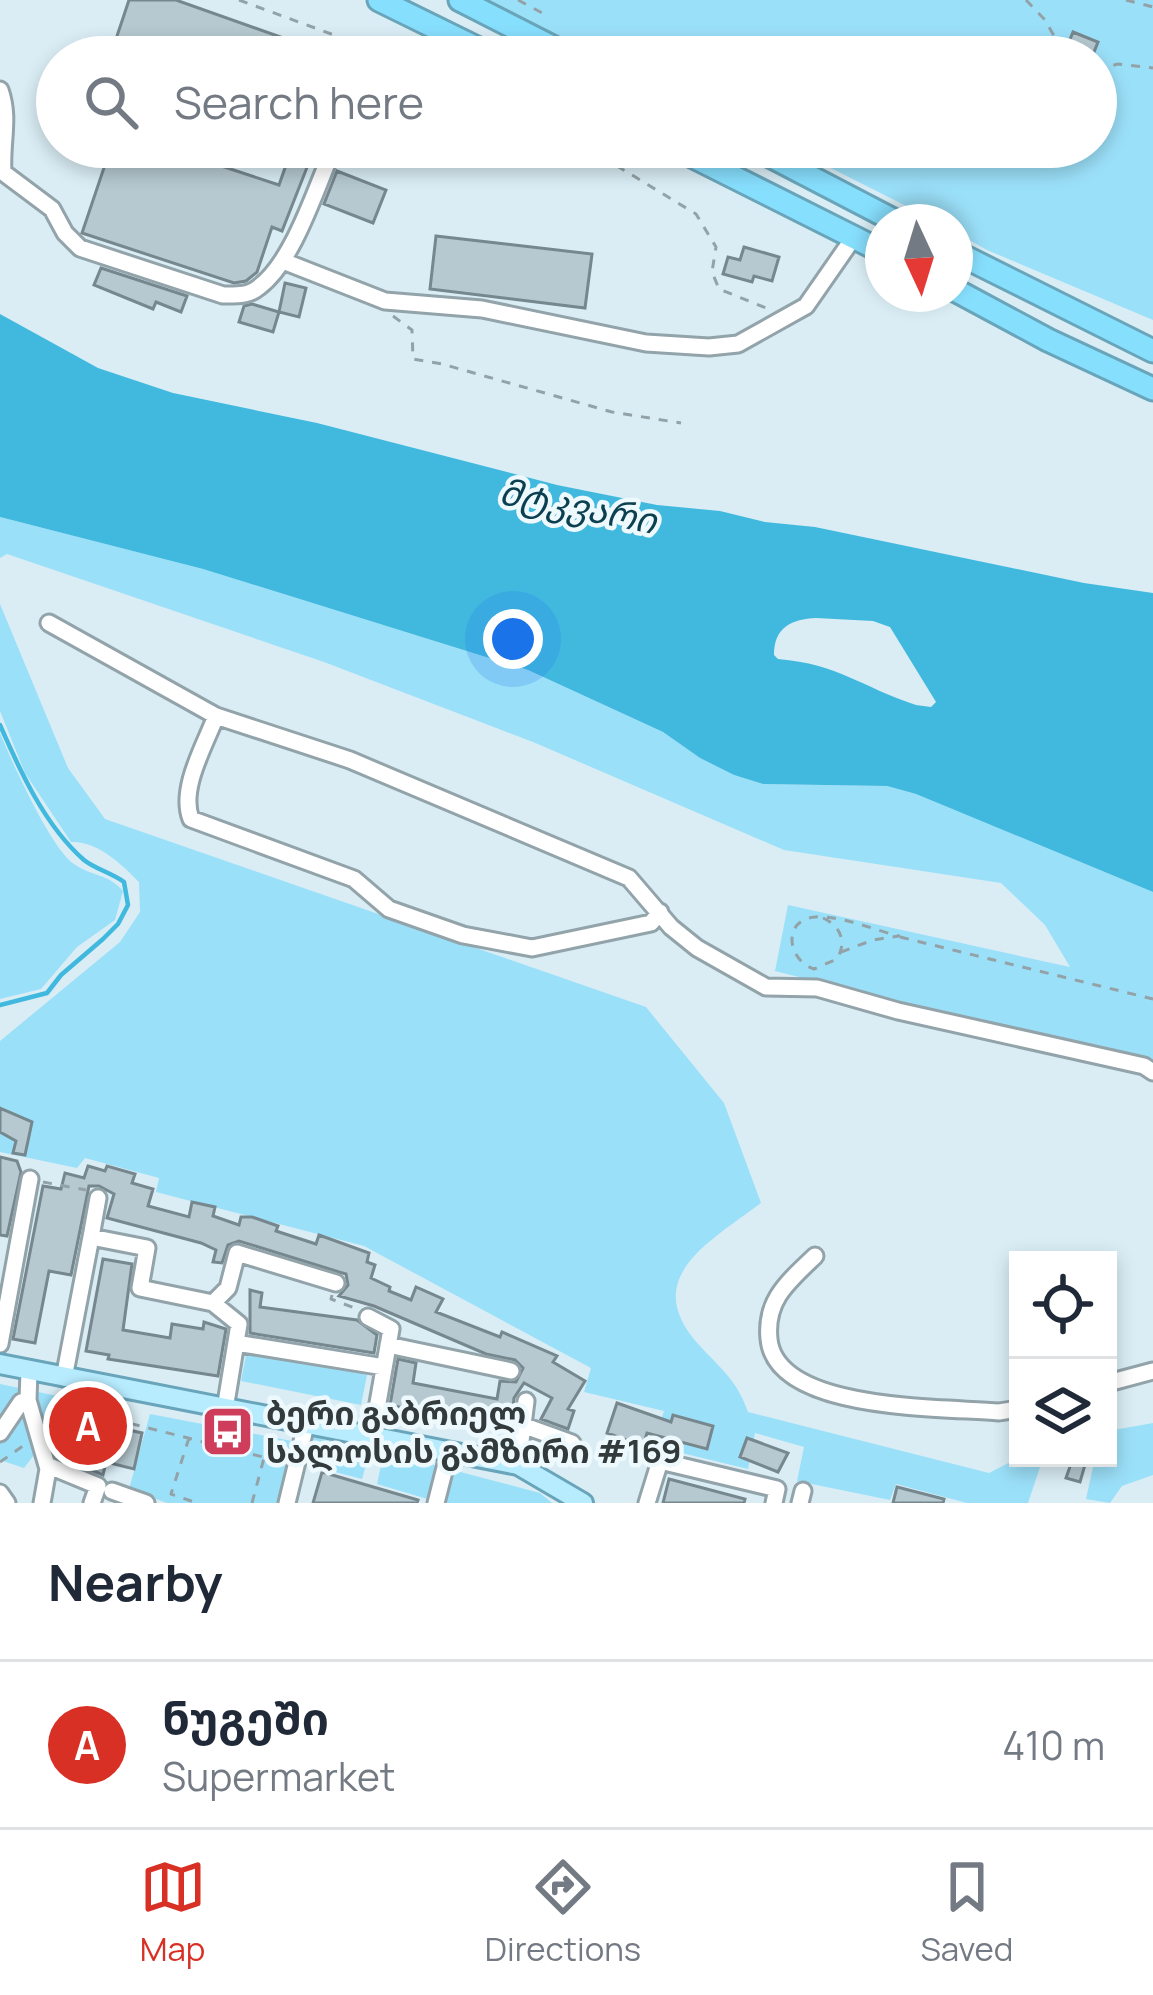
<!DOCTYPE html>
<html lang="en">
<head>
<meta charset="utf-8">
<style>
	:root { --surface:#fff; --page:#f2f2f3; --text:#1f2937; --muted:#747a83; --line:#e0e1e3; --accent:#d93025 }
	body { margin:0; font-family:Manrope,"Noto Sans Georgian",sans-serif; background:var(--page); color:var(--text) }
	.controls { position:absolute; right:36px; bottom:36px; display:grid; overflow:hidden; border-radius:0px; box-shadow:0 6px 18px #0003 }
	.controls button { width:108px; height:108px; display:grid; place-items:center; padding:0; border:0; border-bottom:3px solid var(--line); background:var(--surface); color:var(--text); font:60px sans-serif }
	.compass { position:absolute; left:865px; top:204px; width:108px; height:108px; border-radius:50%; background:var(--surface); box-shadow:0 6px 18px #0003; rotate:176deg }
	.you { position:absolute; left:513px; top:639px; width:42px; height:42px; margin:-30px; border:9px solid #fff; border-radius:50%; background:#1a73e8; box-shadow:0 0 0 18px #1a73e833 }
	.badge { display:grid; place-items:center; width:78px; height:78px; border-radius:50%; background:var(--accent); color:#fff; font-size:39px; font-weight:700 }
	.pin { position:absolute; translate:-50% -50%; border:6px solid #fff; box-shadow:0 3px 12px #0006 }
	.list { margin:0; padding:0; list-style:none }
	h2 { display:flex; justify-content:space-between; align-items:center; height:156px; margin:0; padding:0 48px; font-size:51px }
	h2 small { font-size:39px; font-weight:400; color:var(--muted) }
	.list li { display:grid; grid-template-columns:78px 1fr auto; gap:36px; align-items:center; box-sizing:border-box; height:168px; padding:0 48px; border-top:3px solid var(--line) }
	.list b { display:block; font-size:45px; white-space:nowrap }
	.list p { margin:0; font-size:39px; white-space:nowrap; color:var(--muted) }
	.list em { font-size:39px; font-style:normal; color:var(--muted) }
	.icon { flex:none; width:66px; height:66px; fill:none; stroke:currentColor; stroke-width:2; stroke-linecap:round; stroke-linejoin:round }
	.map { position:relative; flex:none; width:1153px; height:1503px; overflow:hidden }
	.search { position:absolute; background:var(--surface); box-shadow:0 6px 18px #0003; left:36px; right:36px; top:36px; height:132px; display:flex; align-items:center; gap:30px; box-sizing:border-box; padding:0 42px; border-radius:66px; color:var(--muted); font-size:45px }
	.sheet { height:324px; background:var(--surface) }
	nav { display:flex; justify-content:space-around; align-items:center; box-sizing:border-box; height:168px; border-top:3px solid var(--line); background:var(--surface); font-size:33px; color:var(--muted) }
	nav a { display:grid; justify-items:center; gap:6px }
	nav .on { color:var(--accent) }
	.map>svg:first-child { display:block }
	.green { fill:#9be0f9 }
	.water { fill:#41b9df; fill-rule:evenodd }
	.lines { fill:none; stroke-linecap:round; stroke-linejoin:round }
	.stream { stroke:#41b9df; stroke-width:4.5 }
	.building { fill:#b6c9d0; stroke:#76878e; stroke-width:3 }
	.minor-casing { stroke:#92a3aa; stroke-width:21 }
	.major-casing { stroke:#69a5ba; stroke-width:24 }
	.highway-casing { stroke:#69a5ba; stroke-width:27 }
	.path { stroke:#93a2a7; stroke-width:3; stroke-dasharray:9 9; stroke-linecap:butt }
	.minor { stroke:#fff; stroke-width:15 }
	.major { stroke:#b7ecfe; stroke-width:18 }
	.highway { stroke:#87dffe; stroke-width:21 }
	.labels { text-anchor:middle; stroke-width:9; stroke-linejoin:round; paint-order:stroke }
	.poi-label { font-size:33px; font-weight:bold; fill:#323a3c; stroke:#eef9fe; text-anchor:start }
	.water-label { font-size:36px; font-style:italic; fill:#0a404f; stroke:#eef9fe }
</style>
</head>
<body>
<div class="map">
<svg width="1153" height="1503" viewBox="0 0 1153 1503">
	<rect width="100%" height="100%" fill="#daedf5"/>
	<path class="green" d="M481,0H1153V320L987,250L955,232V222H938L789,147H1096V57H593Z
		M0,517L203,569L528,670L663,732L700,758L734,775L763,784L887,786L916,794L1153,892V1066L775,971L788,905L1070,967L1045,925L1001,883L784,850L533,742L324,662L7,554L0,558Z
		M0,604L68,768L105,819L646,1007L724,1103L761,1203C711,1241 638,1278 699,1345C721,1369 737,1380 748,1412L989,1473L1018,1458H1043L1028,1503H967L896,1484L890,1500L797,1481L804,1447L755,1433L748,1469L653,1446L664,1411L584,1392L591,1368L364,1246L156,1192L159,1178L85,1158L77,1168L0,1152V1041L120,942L140,912L139,882C121,864 98,841 71,842L25,773L0,711Z
		M0,733C11,760 51,849 74,864C91,876 109,874 123,891L115,920L77,947L41,989L0,999Z
		M247,1350L367,1375L361,1405L241,1381Z
		M0,1384L67,1398L53,1465L34,1455L24,1468L0,1460Z
		M150,1414L297,1442L283,1503H167L129,1489Z
		M1153,1423V1475L1122,1486L1110,1503L1086,1499L1095,1458H1108V1431Z
		M314,1437L370,1451L362,1479L308,1465Z
		M384,1452L540,1493L552,1503H441L377,1484Z"/>
	<path class="water" d="M0,314L98,368L173,393L317,423L557,485L657,505L720,511L765,522L815,527L1084,583L1153,593V892L916,794L887,786L763,784L734,775L700,758L663,732L528,670L203,569L0,517ZM816,618L873,621L890,627L936,702L931,707L916,705C861,687 839,664 778,659L774,655C774,627 792,619 816,618Z"/>
	<g class="lines">
		<path class="stream" d="M0,725C20,771 45,826 84,860C95,869 112,873 124,882L128,905L118,924L103,939L61,975L47,993L0,1005"/>
	</g>
	<path class="building" d="M129,0H176L337,57H110Z
		M1073,32L1098,42L1092,57L1065,52Z
		M111,147H164L279,185L286,165L240,147H315L282,231L272,227L257,272L246,281L234,283L82,233Z
		M337,171L386,190L373,223L324,204Z
		M436,236L592,254L585,308L430,289Z
		M744,247L779,257L772,281L754,276L752,282L723,274L728,257L740,260Z
		M101,268L187,296L181,312L156,302L153,309L94,285Z
		M285,283L306,288L299,317L279,312Z
		M252,304L279,312L273,332L239,322L244,306Z
		M0,1108L32,1122L25,1155L13,1153L16,1141L0,1132Z
		M0,1157L17,1161L21,1172L7,1236L0,1235Z
		M88,1166L105,1171L107,1166L135,1174L132,1183L153,1189L148,1206L189,1217L192,1202L215,1207L213,1216L239,1225L241,1217H252L278,1226L276,1231L316,1244L319,1235L369,1253L367,1262L375,1265L371,1278L390,1287L389,1291L411,1300L416,1287L443,1299L436,1312L500,1337L502,1332L557,1356L553,1362L585,1381L568,1409L574,1411L568,1429L541,1419L552,1398L524,1383L514,1398L511,1427L495,1424L494,1428L390,1405L398,1359L416,1363L413,1383L497,1399L500,1381L516,1382L523,1368L515,1360L486,1354L374,1306L339,1296L348,1285L346,1274L339,1272L239,1241L228,1245L222,1263L213,1262L216,1250L201,1243L107,1218L114,1194L99,1186H89L71,1275L49,1271L35,1343L13,1339L43,1186L61,1189L65,1173L84,1178Z
		M103,1259L132,1264L123,1330L170,1338L172,1324L203,1329L204,1322L226,1329L218,1376L108,1359L109,1355L86,1351Z
		M250,1290L262,1293L260,1307L357,1320L377,1335L374,1353L250,1333Z
		M617,1403L671,1422L673,1415L713,1426L707,1449L647,1433L643,1446L607,1433Z
		M66,1416L142,1433L134,1469L106,1462L103,1475L57,1456Z
		M747,1438L788,1453L778,1472L740,1457Z
		M1073,1458H1087L1080,1482L1066,1478Z
		M322,1472L418,1500L417,1503H313Z
		M669,1479L745,1499L744,1503H663Z
		M897,1487L944,1499L943,1503H893Z"/>
	<g class="lines">
		<defs>
			<path id="minor" d="M375,57L377,51
				M0,90C10,118 1,142 3,172
				M0,170L52,209L65,233L80,248L223,295C236,295 249,296 259,287C294,261 316,187 334,147
				M283,261L385,301L482,309L646,343L709,347L738,344L806,306L854,237
				M49,623L216,716L350,760L629,878L671,927L697,948L766,987L817,988L898,1011L1144,1066L1153,1072
				M216,716C205,745 179,789 191,819L354,879L389,909L463,935L532,948L651,923L660,912
				M91,1237L98,1198
				M815,1256C788,1282 765,1300 769,1339C776,1412 942,1407 999,1412L1018,1409
				M213,1303L228,1288L237,1253L336,1283
				M368,1317L391,1329L372,1437
				M236,1343L384,1367
				M0,1344L30,1179
				M388,1345L511,1371
				M29,1371L28,1400L48,1469L42,1503
				M64,1378L91,1237L147,1248L140,1288L213,1303L239,1324L225,1409
				M1108,1383L1153,1371
				M525,1426L572,1443
				M0,1433L21,1402L28,1400
				M47,1465L98,1486L92,1503
				M518,1465L526,1401
				M112,1491L146,1503
				M0,1493L7,1503
				M287,1503L306,1425
				M436,1503L449,1452
				M647,1503L660,1461L777,1489L774,1503
				M800,1503L803,1491"/>
			<path id="major" d="M0,1364L518,1465L583,1503"/>
			<path id="highway" d="M379,0L495,57
				M460,0L572,57
				M674,147L883,252
				M753,147L897,222
				M955,252L1153,351
				M955,290L1048,340L1153,389"/>
		</defs>
		<use href="#minor" class="minor-casing"/>
		<use href="#major" class="major-casing"/>
		<use href="#highway" class="highway-casing"/>
		<path class="path" d="M239,0L361,45
			M518,0L544,14
			M1026,0L1045,20L1066,57
			M1126,0L1153,7
			M394,54L405,57
			M1096,70L1118,64L1153,68
			M586,147L696,214L716,247L712,272L719,289L766,308
			M393,316L412,330L413,359L442,364L612,412L681,423
			M823,918C841,926 847,942 837,959L814,969C788,961 781,920 815,917C840,915 874,930 899,936L873,940L841,952
			M900,937L1153,999
			M43,1182L86,1190
			M332,1295L331,1299L357,1309
			M49,1425L69,1408L279,1461
			M189,1438L171,1494L197,1503
			M0,1462L23,1446
			M252,1503L264,1458"/>
		<use href="#minor" class="minor"/>
		<use href="#major" class="major"/>
		<use href="#highway" class="highway"/>
	</g>
	<defs>
		<symbol id="bus-square" viewBox="-11 -11 22 22"><rect x="-9" y="-9" width="18" height="18" rx="4" fill="#ce3e5b" stroke="#eef9fe"/><path d="M-5-6H5V4H4V6H2V4H-2V6H-4V4H-5ZM-3.5-4V0h7V-4ZM-3.5 1.2v1.5H-2V1.2ZM2 1.2v1.5H3.5V1.2Z" fill="#fff"/></symbol>
	</defs>
	<g fill-rule="evenodd">
		<use href="#bus-square" x="198" y="1402" width="59" height="59"/>
	</g>
	<g class="labels">
		<g class="poi-label">
			<text x="266" y="1425">ბერი გაბრიელ<tspan x="266" dy="38">სალოსის გამზირი #169</tspan></text>
		</g>
		<g class="water-label">
			<text transform="translate(578 506) rotate(11)" y="13">მტკვარი</text>
		</g>
	</g>
</svg>
<div class="controls">
<button><svg class="icon" aria-label="locate" viewBox="0 0 24 24"><circle cx="12" cy="12" r="6"/><path d="M12 2v4M12 18v4M2 12h4M18 12h4"/></svg></button>
<button><svg class="icon" aria-label="layers" viewBox="0 0 24 24"><path d="M12 4l9 5-9 5-9-5zM3 14l9 5 9-5"/></svg></button>
</div>
<svg class="compass" viewBox="-18 -18 36 36"><path d="M0-13l5 13h-10z" fill="#e53935"/><path d="M0 13l5-13h-10z" fill="#747a83"/></svg>
<div class="you"></div>
<div class="pin badge" style="left:88px;top:1426px">A</div>
<div class="search"><svg class="icon" aria-label="search" viewBox="0 0 24 24"><circle cx="10" cy="10" r="6"/><path d="M15 15l6 6"/></svg>Search here</div>
</div>
<section class="sheet">
<h2>Nearby<small></small></h2>
<ul class="list">
<li><span class="badge">A</span><div><b>ნუგეში</b><p>Supermarket</p></div><em>410 m</em></li>
</ul>
</section>
<nav>
<a class="on"><svg class="icon" aria-label="map" viewBox="0 0 24 24"><path d="M3 6l6-2 6 2 6-2v14l-6 2-6-2-6 2zM9 4v14M15 6v14"/></svg>Map</a>
<a><svg class="icon" aria-label="directions" viewBox="0 0 24 24"><path d="M12 3l9 9-9 9-9-9zM9 14v-3h6M13 9l2 2-2 2"/></svg>Directions</a>
<a><svg class="icon" aria-label="saved" viewBox="0 0 24 24"><path d="M7 4h10v16l-5-4-5 4z"/></svg>Saved</a>
</nav>
</body>
</html>
